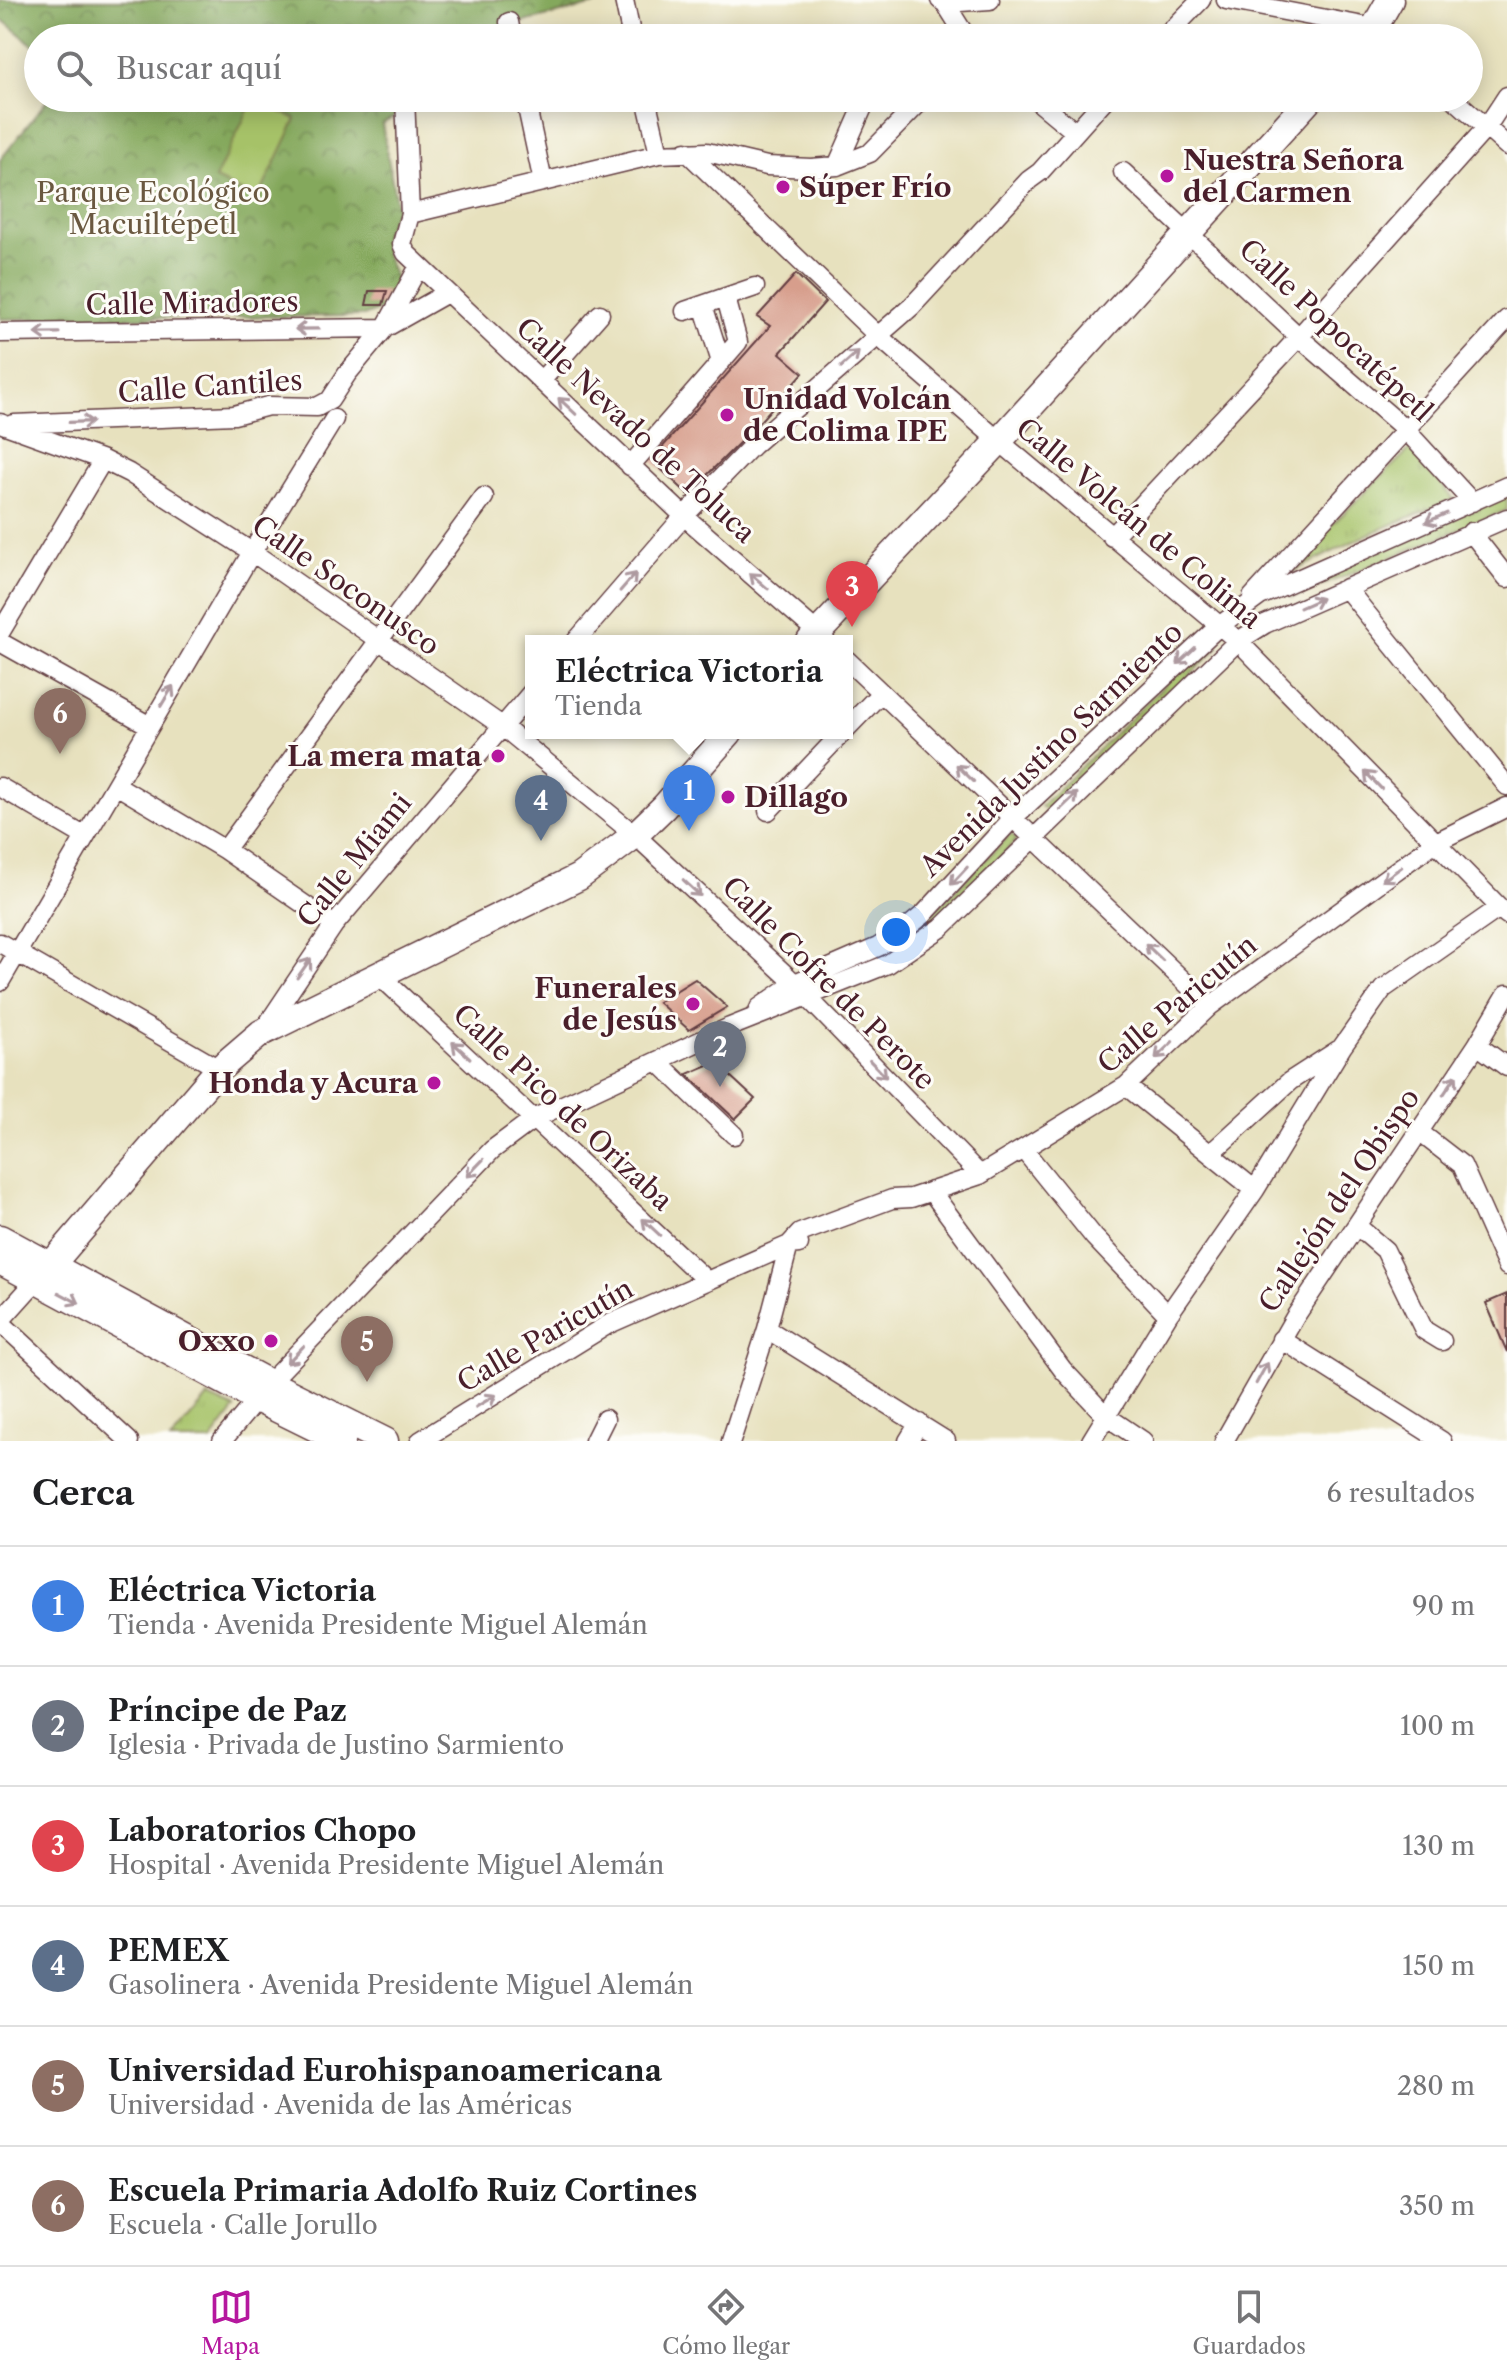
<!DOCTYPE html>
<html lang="es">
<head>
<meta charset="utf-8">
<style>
	:root { --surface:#fff; --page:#f2f2f2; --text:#202124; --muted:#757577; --line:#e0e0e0; --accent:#b5179e }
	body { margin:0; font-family:"Libre Caslon Text",serif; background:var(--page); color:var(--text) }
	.you { position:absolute; left:896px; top:932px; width:28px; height:28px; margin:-20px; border:6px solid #fff; border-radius:50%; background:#1a73e8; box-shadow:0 0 0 12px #1a73e833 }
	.badge { display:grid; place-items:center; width:52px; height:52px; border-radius:50%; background:var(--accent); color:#fff; font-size:26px; font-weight:700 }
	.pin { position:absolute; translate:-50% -66px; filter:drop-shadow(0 2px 4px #0008) }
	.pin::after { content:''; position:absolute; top:42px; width:28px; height:24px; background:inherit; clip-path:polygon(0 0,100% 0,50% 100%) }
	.popup { position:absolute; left:525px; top:635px; width:328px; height:104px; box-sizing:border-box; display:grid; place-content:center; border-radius:0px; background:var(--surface); filter:drop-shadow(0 2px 6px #0005); font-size:26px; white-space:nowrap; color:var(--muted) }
	.popup b { font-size:30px; color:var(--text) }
	.popup::after { content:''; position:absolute; left:50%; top:100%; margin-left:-16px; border:16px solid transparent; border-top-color:var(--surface) }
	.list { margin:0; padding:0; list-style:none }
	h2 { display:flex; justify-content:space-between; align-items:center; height:104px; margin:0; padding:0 32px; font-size:34px }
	h2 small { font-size:26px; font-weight:400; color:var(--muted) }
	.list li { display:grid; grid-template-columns:52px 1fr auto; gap:24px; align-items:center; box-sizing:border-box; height:120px; padding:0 32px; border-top:2px solid var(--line) }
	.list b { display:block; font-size:30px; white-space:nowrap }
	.list p { margin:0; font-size:26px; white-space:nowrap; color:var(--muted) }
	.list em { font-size:26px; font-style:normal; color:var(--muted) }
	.icon { flex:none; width:44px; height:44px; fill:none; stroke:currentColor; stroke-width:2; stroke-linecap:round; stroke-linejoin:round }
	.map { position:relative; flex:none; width:1507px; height:1441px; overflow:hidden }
	.search { position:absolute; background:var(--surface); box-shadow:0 4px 20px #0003; left:24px; right:24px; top:24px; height:88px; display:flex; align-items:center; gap:20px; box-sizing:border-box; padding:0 28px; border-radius:44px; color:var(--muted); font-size:30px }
	.sheet { height:824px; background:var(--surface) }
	nav { display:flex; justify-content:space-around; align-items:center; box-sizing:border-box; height:112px; border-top:2px solid var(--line); background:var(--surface); font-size:22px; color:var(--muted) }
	nav a { display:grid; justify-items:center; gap:4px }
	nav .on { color:var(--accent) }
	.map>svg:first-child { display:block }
	.grass { fill:url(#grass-tufts); stroke:#78704a; stroke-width:2 }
	.forest { fill:url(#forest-crowns); stroke:#676444; stroke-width:2 }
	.pitch { fill:#a6c268; stroke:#78704a; stroke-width:2 }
	.building { fill:#d79e8c }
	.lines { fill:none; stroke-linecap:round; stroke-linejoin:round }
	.minor-casing { stroke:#623c41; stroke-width:21 }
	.secondary-casing { stroke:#623c41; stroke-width:29 }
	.minor { stroke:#fff; stroke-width:18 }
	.secondary { stroke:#fff; stroke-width:26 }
	.oneway { stroke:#ae9aa0 }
	.poi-dot { fill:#b5179e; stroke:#fdfcf7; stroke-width:3 }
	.labels { text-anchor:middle; stroke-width:6; stroke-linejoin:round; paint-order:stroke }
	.poi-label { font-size:28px; font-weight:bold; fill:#4a1f2b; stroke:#fdfcf7; text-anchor:start }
	.park-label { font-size:28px; fill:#6a5840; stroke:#fdfcf7 }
	.street-label { font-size:28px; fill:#4a1f2b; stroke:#fdfcf7 }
</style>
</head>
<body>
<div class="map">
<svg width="1507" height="1441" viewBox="0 0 1507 1441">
	<defs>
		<pattern id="grass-tufts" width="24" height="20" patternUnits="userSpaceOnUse" patternTransform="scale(2)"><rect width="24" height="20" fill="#a6c268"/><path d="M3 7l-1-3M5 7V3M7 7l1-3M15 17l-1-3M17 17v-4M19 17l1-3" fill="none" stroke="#90a65a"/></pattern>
		<pattern id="forest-crowns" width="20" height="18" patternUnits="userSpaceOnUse" patternTransform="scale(2)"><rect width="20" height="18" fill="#84a85c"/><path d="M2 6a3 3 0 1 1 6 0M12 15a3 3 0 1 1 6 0" fill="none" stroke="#6e884c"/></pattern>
	</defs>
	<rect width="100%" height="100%" fill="#fdfcf7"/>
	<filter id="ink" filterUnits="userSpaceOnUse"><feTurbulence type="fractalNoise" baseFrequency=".0125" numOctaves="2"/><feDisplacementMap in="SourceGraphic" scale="16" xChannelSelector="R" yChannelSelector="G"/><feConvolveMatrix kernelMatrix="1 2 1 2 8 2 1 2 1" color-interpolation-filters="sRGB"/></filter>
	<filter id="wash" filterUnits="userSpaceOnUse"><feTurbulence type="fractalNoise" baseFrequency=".006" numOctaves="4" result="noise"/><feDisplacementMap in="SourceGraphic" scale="32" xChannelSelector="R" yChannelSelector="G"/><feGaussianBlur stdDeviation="1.8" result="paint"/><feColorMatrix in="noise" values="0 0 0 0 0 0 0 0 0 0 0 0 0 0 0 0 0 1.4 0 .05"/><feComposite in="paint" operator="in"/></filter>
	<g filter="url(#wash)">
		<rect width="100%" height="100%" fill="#e7e1be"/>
		<path class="grass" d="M1412,447L1454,499L1364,536L1274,581Z
			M1507,494V510L1291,598L1287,589Z
			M1210,640L1219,647L1048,812L1041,806Z
			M1011,834L1017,839L937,926L908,950L825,984L823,976L930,916Z
			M208,1397L235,1409L211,1441H170Z"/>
		<path class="forest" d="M0,0H602L599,4L457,38H38V49L0,18Z
			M49,98H427L382,124L397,208L384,234L386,255L397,283L393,304L364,316L0,319V160Z"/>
		<path class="pitch" d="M253,100L296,119L258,199L215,179Z"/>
		<g id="blocks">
			<path class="building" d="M796,274L825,302L780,353L803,373L754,428L688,494L651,460L770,326L757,317Z
				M369,291H387L383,305H366Z
				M695,979L727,1007L689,1030L658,1002Z
				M715,1062L755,1099L735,1119L687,1074Z
				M1507,1294V1352L1486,1303Z"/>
		</g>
	</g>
	<g filter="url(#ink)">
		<use href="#blocks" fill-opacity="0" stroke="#623c41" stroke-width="2"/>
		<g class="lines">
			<defs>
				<path id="minor" d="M624,0L632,38
					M940,0L945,3L990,0
					M1226,0L1374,28L1386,38
					M945,3L967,38
					M509,22L512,38
					M1164,38L1201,0
					M405,98L410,214L402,244L406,253L684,516L825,639
					M525,98L543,182
					M646,98L659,154
					M1034,98L1074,131
					M1453,98L1507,146
					M686,151L877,335L999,441L1238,641L1507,915
					M837,166L867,98
					M1123,172L1299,337L1404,428L1472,502
					M410,214L659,154L707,152L767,166L811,168L837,166L870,153L924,98
					M703,305L721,362
					M685,311L755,287
					M0,333L385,328L447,293
					M541,381L600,314
					M0,423L103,460L129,473L252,552L502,726L635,835L787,976L980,1175
					M14,424L234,415L268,406L317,407L330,400L347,374L385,328L419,266
					M630,466L738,342L726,298
					M1471,532L1507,578
					M1112,537L1299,337L1486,128L1507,96
					M1346,588L1507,786
					M1252,597L1507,319
					M0,633L103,460
					M576,641L684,516L753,445L911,307L1029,180L1040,172L1106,98
					M0,642L150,726
					M847,660L1210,1006
					M847,728L881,693
					M116,785L225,850L334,925
					M0,787L84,836
					M768,811L842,733
					M225,850L484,497
					M0,943L219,1069
					M380,976L707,1281
					M0,982L252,552L334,419
					M759,1008L795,983L878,947L902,932L924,914L1013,818L1219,626L1260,596L1507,486
					M263,1031L334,925L531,693
					M1477,1045L1507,1067
					M657,1061L734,1135
					M1126,1086L1255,1190
					M1418,1131L1462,1165L1507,1266
					M1023,1149L1094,1237L1168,1315
					M1210,1154L1290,1081L1338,1050
					M931,1191L1063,1370L1106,1416L1143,1441
					M1357,1226L1385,1250L1424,1330L1442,1341
					M789,1245L800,1233L892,1199L911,1198L980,1175L1023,1149L1126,1086L1210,1006L1434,843L1507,807
					M0,1321L44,1272
					M0,1322L129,1441
					M767,1329L946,1441
					M1281,1339L1442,1441
					M269,1383L492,1150L535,1118L730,1027L888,964L941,928L1238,641L1265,624L1507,518
					M222,1441L257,1399
					M420,1441L607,1325L789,1245L799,1244
					M594,1441L605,1419
					M731,1441L767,1329L789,1245
					M908,1441L919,1423
					M1091,1441L1168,1315L1255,1190L1342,1047L1383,989L1499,908
					M1224,1441L1295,1317L1477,1045L1507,994"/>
				<path id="secondary" d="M1365,38L1374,28L1390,0
					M810,641L999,441L1311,98
					M0,1238L269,1383L385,1441
					M0,1261L257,1399L342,1441
					M52,1264L219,1069L261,1033L579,877L635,835L664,807L729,733"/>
			</defs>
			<use href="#minor" class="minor-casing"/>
			<use href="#secondary" class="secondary-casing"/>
			<use href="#minor" class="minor"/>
			<use href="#secondary" class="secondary"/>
		</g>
		<defs><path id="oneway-shaft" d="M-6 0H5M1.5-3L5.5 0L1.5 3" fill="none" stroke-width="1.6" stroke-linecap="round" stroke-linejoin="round" transform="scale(2)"/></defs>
		<g class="oneway">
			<use href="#oneway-shaft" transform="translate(307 329) rotate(179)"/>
			<use href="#oneway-shaft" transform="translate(47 333) rotate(179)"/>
			<use href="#oneway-shaft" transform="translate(850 359) rotate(-42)"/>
			<use href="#oneway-shaft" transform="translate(567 406) rotate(-137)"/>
			<use href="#oneway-shaft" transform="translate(81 422) rotate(-2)"/>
			<use href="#oneway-shaft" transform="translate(1436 518) rotate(156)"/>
			<use href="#oneway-shaft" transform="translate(759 581) rotate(-139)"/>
			<use href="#oneway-shaft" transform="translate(628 582) rotate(-49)"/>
			<use href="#oneway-shaft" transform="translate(1311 603) rotate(-24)"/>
			<use href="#oneway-shaft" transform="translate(1186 656) rotate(137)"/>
			<use href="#oneway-shaft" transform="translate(167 696) rotate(-59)"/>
			<use href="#oneway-shaft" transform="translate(965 773) rotate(-136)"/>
			<use href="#oneway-shaft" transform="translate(1373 780) rotate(-134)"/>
			<use href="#oneway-shaft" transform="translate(1069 801) rotate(-44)"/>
			<use href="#oneway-shaft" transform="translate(1392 874) rotate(144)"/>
			<use href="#oneway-shaft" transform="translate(959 876) rotate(133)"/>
			<use href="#oneway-shaft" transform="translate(692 888) rotate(43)"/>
			<use href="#oneway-shaft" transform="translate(1154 952) rotate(-136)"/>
			<use href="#oneway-shaft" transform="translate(304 968) rotate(-55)"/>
			<use href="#oneway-shaft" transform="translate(461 1050) rotate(-138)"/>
			<use href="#oneway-shaft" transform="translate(1164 1050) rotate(136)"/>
			<use href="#oneway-shaft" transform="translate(878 1069) rotate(46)"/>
			<use href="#oneway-shaft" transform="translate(1450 1085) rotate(-56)"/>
			<use href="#oneway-shaft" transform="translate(475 1168) rotate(134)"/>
			<use href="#oneway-shaft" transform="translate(651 1227) rotate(-137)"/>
			<use href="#oneway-shaft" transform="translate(69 1298) rotate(28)"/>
			<use href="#oneway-shaft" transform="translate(295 1355) rotate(134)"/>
			<use href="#oneway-shaft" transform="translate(1262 1373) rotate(-61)"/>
			<use href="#oneway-shaft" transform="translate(486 1401) rotate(-31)"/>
		</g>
	</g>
	<g class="poi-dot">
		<circle cx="1167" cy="176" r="8"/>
		<circle cx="783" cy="187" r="8"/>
		<circle cx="727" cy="415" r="8"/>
		<circle cx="498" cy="756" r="8"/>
		<circle cx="728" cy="797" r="8"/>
		<circle cx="693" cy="1004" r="8"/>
		<circle cx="434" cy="1083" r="8"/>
		<circle cx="271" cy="1341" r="8"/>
	</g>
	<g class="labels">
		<g class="poi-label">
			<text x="1183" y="170">Nuestra Señora<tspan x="1183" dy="32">del Carmen</tspan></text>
			<text x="799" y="197">Súper Frío</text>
			<text x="743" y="409">Unidad Volcán<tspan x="743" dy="32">de Colima IPE</tspan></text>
			<text x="482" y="766" text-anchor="end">La mera mata</text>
			<text x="744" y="807">Dillago</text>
			<text x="677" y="998" text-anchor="end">Funerales<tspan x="677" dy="32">de Jesús</tspan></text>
			<text x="418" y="1093" text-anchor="end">Honda y Acura</text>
			<text x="255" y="1351" text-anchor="end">Oxxo</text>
		</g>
		<g class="park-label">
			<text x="153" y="202">Parque Ecológico<tspan x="153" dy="32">Macuiltépetl</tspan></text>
		</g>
		<g class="street-label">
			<text transform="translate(192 303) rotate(-1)" y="10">Calle Miradores</text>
			<text transform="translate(1336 330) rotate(43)" y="10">Calle Popocatépetl</text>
			<text transform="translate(210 386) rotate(-4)" y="10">Calle Cantiles</text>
			<text transform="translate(636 430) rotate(43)" y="10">Calle Nevado de Toluca</text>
			<text transform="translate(1139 523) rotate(40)" y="10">Calle Volcán de Colima</text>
			<text transform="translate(346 585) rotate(35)" y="10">Calle Soconusco</text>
			<text transform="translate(1051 749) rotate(-44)" y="10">Avenida Justino Sarmiento</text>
			<text transform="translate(354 860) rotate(-51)" y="10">Calle Miami</text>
			<text transform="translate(829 983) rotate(45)" y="10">Calle Cofre de Perote</text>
			<text transform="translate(1177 1004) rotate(-40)" y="10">Calle Paricutín</text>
			<text transform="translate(563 1107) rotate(43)" y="10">Calle Pico de Orizaba</text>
			<text transform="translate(1339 1200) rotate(-56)" y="10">Callejón del Obispo</text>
			<text transform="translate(545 1335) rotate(-30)" y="10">Calle Paricutín</text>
		</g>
	</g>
</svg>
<div class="you"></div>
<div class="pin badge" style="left:689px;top:831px;background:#3f7fe0">1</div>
<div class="popup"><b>Eléctrica Victoria</b>Tienda</div>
<div class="pin badge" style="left:720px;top:1087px;background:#6b7280">2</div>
<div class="pin badge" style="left:852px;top:627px;background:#e0444e">3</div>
<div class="pin badge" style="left:541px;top:841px;background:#5c6f8a">4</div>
<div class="pin badge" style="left:367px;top:1382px;background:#8d6e63">5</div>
<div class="pin badge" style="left:60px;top:754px;background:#8d6e63">6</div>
<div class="search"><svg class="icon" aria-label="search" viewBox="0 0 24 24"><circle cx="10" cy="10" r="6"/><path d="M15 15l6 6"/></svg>Buscar aquí</div>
</div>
<section class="sheet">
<h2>Cerca<small>6 resultados</small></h2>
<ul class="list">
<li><span class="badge" style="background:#3f7fe0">1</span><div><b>Eléctrica Victoria</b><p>Tienda · Avenida Presidente Miguel Alemán</p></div><em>90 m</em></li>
<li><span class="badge" style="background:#6b7280">2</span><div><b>Príncipe de Paz</b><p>Iglesia · Privada de Justino Sarmiento</p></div><em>100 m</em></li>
<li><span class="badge" style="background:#e0444e">3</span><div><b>Laboratorios Chopo</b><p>Hospital · Avenida Presidente Miguel Alemán</p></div><em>130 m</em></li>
<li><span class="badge" style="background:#5c6f8a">4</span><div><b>PEMEX</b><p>Gasolinera · Avenida Presidente Miguel Alemán</p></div><em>150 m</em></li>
<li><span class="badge" style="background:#8d6e63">5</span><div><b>Universidad Eurohispanoamericana</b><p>Universidad · Avenida de las Américas</p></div><em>280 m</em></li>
<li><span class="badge" style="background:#8d6e63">6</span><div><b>Escuela Primaria Adolfo Ruiz Cortines</b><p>Escuela · Calle Jorullo</p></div><em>350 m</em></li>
</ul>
</section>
<nav>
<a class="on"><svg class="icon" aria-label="map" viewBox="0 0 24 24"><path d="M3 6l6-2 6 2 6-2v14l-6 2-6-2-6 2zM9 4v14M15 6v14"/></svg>Mapa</a>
<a><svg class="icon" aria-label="directions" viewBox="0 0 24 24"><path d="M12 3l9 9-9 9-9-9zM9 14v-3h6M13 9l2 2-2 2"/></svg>Cómo llegar</a>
<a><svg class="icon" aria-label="saved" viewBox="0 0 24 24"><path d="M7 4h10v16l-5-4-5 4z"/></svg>Guardados</a>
</nav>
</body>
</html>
